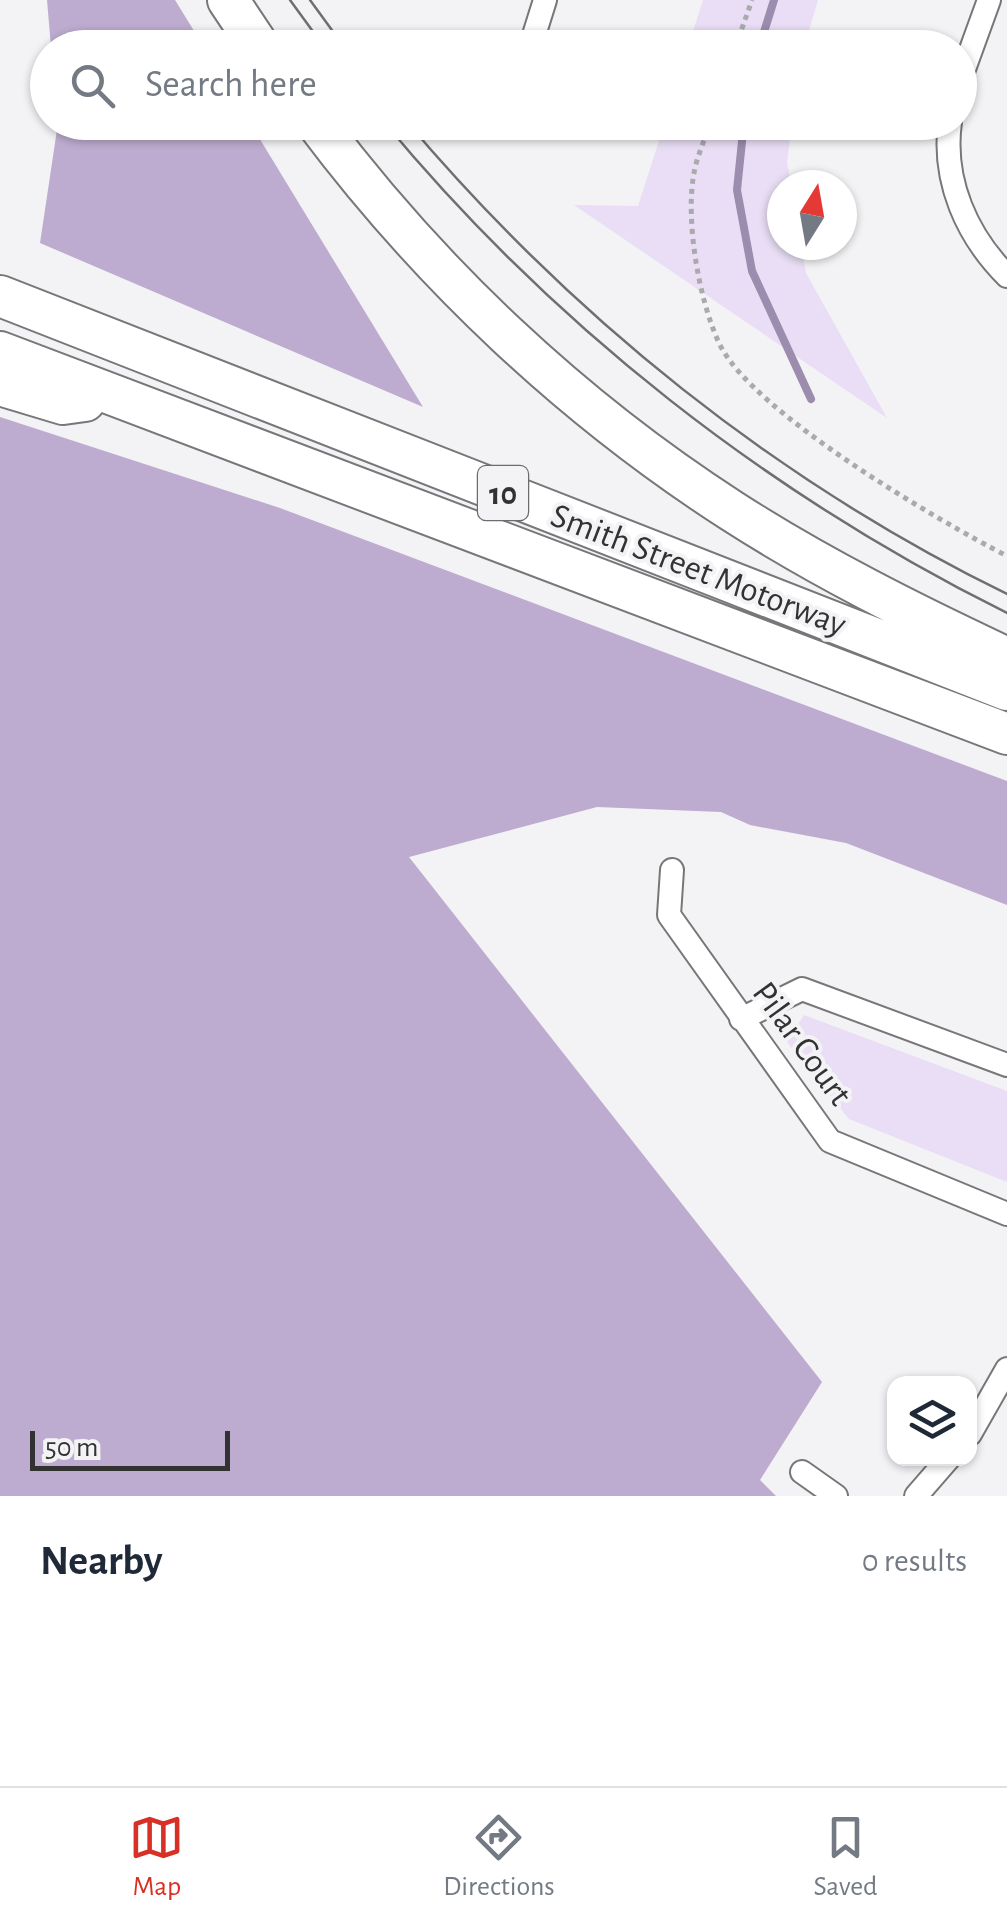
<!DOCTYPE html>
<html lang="en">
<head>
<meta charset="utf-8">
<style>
	:root { --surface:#fff; --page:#f6f6f7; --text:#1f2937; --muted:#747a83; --line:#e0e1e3; --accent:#d93025 }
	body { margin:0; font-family:"Alegreya Sans",sans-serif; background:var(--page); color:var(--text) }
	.controls { position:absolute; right:30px; bottom:30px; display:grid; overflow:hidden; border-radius:20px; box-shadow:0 2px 8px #0004 }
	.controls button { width:90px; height:90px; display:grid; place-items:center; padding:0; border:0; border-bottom:2px solid var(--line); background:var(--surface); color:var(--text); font:50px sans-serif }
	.compass { position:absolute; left:767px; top:170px; width:90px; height:90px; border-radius:50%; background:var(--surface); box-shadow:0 2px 8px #0004; rotate:11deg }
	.scale { position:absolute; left:30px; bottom:25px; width:200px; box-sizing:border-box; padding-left:10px; border:5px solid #333233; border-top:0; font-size:28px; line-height:35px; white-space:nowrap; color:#333233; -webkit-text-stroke:8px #f3f2f5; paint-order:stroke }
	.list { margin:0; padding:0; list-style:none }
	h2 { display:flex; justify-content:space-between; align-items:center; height:130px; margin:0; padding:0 40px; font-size:42px }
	h2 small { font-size:32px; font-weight:400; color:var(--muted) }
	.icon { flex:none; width:55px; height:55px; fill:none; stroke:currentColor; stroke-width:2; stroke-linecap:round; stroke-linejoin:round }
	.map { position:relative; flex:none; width:1007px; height:1496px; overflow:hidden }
	.search { position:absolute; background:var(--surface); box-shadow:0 2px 8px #0004; left:30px; right:30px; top:30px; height:110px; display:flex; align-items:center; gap:25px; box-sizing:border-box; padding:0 35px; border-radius:55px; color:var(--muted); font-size:38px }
	.sheet { height:290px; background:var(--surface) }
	nav { display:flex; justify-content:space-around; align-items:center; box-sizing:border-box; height:140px; border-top:2px solid var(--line); background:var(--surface); font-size:28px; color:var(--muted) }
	nav a { display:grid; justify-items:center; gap:5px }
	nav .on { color:var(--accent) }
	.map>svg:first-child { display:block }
	.green { fill:#e9def5 }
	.forest { fill:#bdaccf }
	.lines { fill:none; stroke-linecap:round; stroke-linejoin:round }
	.stream { stroke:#9c8cad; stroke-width:8 }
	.street-casing { stroke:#787679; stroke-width:26 }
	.highway-casing { stroke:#787679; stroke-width:44 }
	.path { stroke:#aaa9ac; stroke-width:5; stroke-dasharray:5 5; stroke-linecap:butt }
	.street { stroke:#fff; stroke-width:22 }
	.highway { stroke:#fff; stroke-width:40 }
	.tram { stroke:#6f6e70; stroke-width:2.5 }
	.labels { text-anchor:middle; stroke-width:8; stroke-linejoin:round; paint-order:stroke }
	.shield { fill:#f3f2f5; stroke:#6d6c6d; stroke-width:2.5 }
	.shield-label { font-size:32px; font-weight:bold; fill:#333233 }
	.street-label { font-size:35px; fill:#333233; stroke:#f3f2f5 }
</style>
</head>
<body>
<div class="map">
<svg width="1007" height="1496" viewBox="0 0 1007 1496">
	<rect width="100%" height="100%" fill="#f3f2f5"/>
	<path class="green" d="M703,0H818L804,47H688Z
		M665,122L792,123L787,162L791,185H782V245H801L806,273L887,418L574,205L638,206Z
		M804,1015L1007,1091V1182L849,1119L787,1042Z"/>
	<path class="forest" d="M47,0H175L204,47H51Z
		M58,123H250L423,407L40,243Z
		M0,417L280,508L1007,781V905L846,843L750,825L721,812L597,807L409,857L822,1382L760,1480L776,1496H0Z"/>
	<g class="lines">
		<path class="stream" d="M759,48L774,0
			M744,122L737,190L752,271L811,399"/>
		<defs>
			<path id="street" d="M530,48L545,0
				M960,80L989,0
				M950,122C942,181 967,236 1007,276
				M672,870L669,915L830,1141L1007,1214
				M741,1019L802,989L1007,1065
				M970,1434L1007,1369
				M802,1472L836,1496
				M916,1496L949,1458"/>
			<path id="highway" d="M228,0L260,48
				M316,122C430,274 572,408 732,511C819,567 913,614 1007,658
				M0,296L1007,690
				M0,352L1007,734
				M0,385L63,404L85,401"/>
		</defs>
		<use href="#street" class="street-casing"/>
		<use href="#highway" class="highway-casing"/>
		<path class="path" d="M735,48L752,0
			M711,122C705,139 697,156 694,173C685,220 699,302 720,345C754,413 937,520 1007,556"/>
		<use href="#street" class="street"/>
		<use href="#highway" class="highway"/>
		<path class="tram" d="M290,0L325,48
			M310,0L345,48
			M384,122C555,328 768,494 1007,613
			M407,122C573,318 776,481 1007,594"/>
	</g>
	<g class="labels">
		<rect class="shield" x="478" y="466" width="50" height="54" rx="8"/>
		<g class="shield-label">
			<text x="503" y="504">10</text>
		</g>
		<g class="street-label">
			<text transform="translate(699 569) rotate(21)" y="12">Smith Street Motorway</text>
			<text transform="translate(803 1043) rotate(54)" y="12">Pilar Court</text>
		</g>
	</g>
</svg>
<div class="controls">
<button><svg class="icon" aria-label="layers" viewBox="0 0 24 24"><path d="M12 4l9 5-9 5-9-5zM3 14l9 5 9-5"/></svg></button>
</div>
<svg class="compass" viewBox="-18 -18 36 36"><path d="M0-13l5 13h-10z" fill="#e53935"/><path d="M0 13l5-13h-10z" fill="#747a83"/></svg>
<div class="scale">50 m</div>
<div class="search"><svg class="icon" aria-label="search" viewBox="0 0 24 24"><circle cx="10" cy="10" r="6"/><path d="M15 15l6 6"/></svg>Search here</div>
</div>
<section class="sheet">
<h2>Nearby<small>0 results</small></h2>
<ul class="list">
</ul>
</section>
<nav>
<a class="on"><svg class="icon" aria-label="map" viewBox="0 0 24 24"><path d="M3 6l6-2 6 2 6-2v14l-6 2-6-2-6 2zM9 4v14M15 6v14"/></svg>Map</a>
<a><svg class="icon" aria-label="directions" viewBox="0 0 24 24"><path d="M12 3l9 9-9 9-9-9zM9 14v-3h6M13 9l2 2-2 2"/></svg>Directions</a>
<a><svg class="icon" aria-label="saved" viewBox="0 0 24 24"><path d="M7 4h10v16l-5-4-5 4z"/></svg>Saved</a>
</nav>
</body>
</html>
